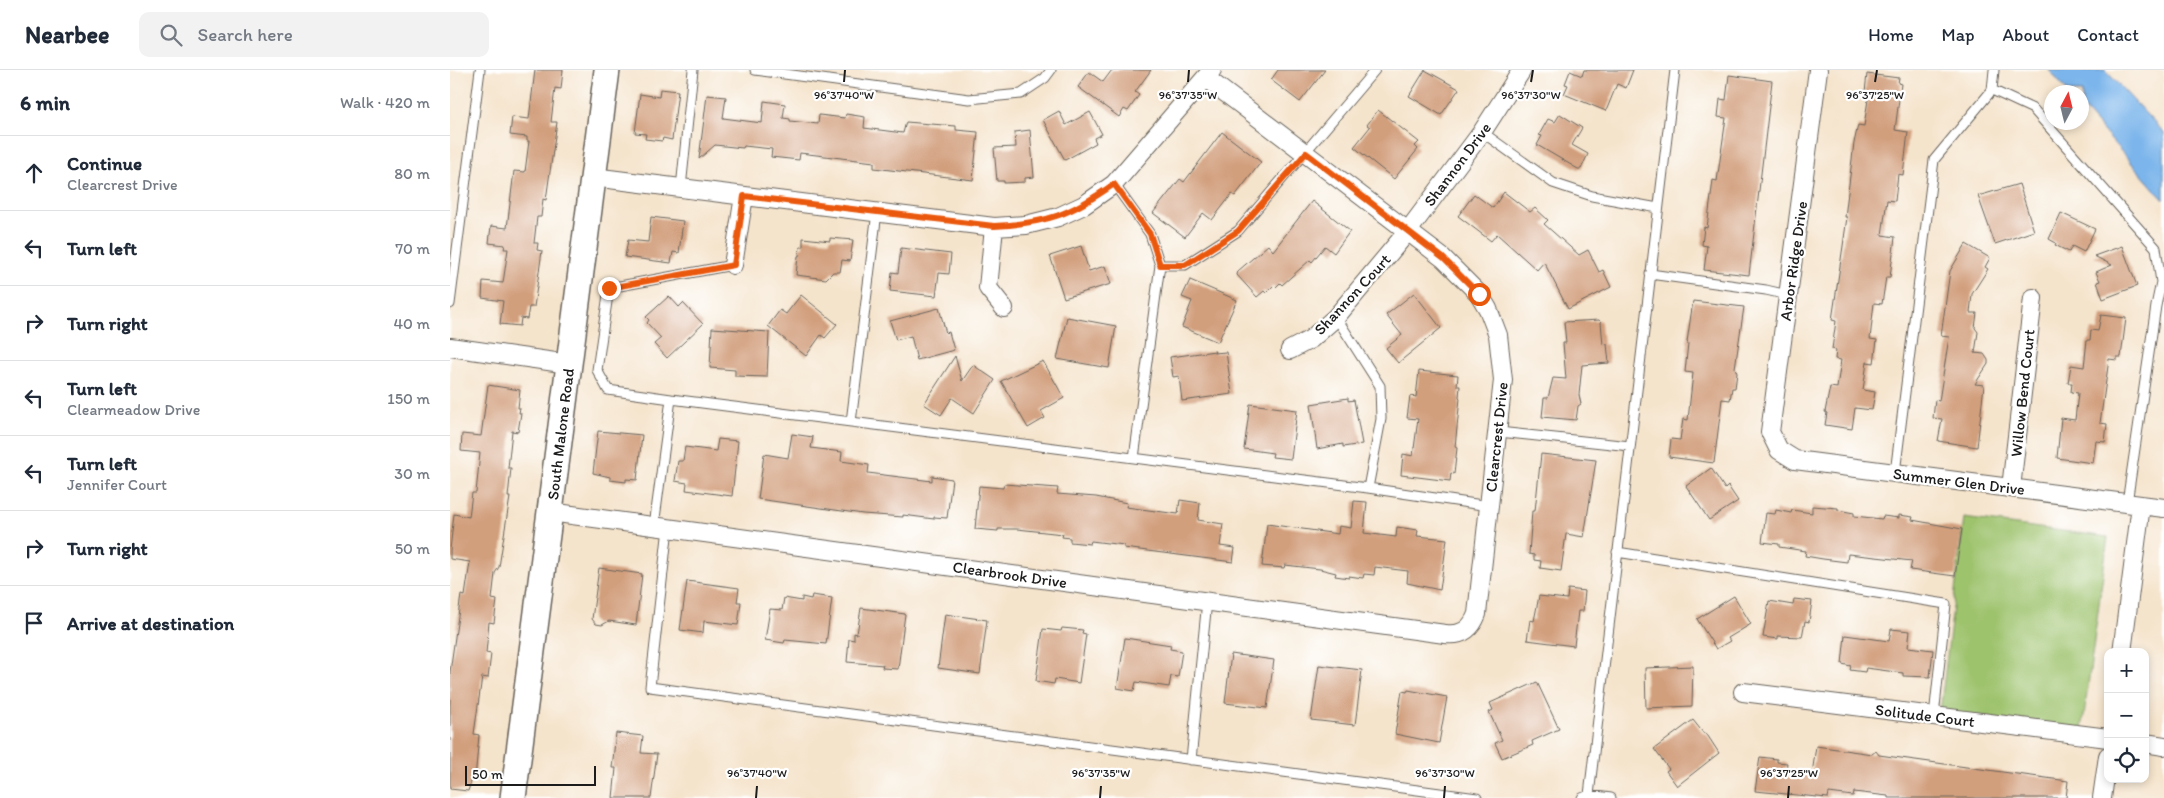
<!DOCTYPE html>
<html lang="en">
<head>
<meta charset="utf-8">
<style>
	:root { --surface:#fff; --page:#f2f2f3; --text:#1f2937; --muted:#747a83; --line:#e0e1e3 }
	body { margin:0; font-family:Itim,sans-serif; background:var(--page); color:var(--text) }
	.controls { position:absolute; right:15px; bottom:15px; display:grid; overflow:hidden; border-radius:10px; box-shadow:0 2px 8px #0003 }
	.controls button { width:45px; height:45px; display:grid; place-items:center; padding:0; border:0; border-bottom:1px solid var(--line); background:var(--surface); color:var(--text); font:25px sans-serif }
	.compass { position:absolute; left:1594px; top:15px; width:45px; height:45px; border-radius:50%; background:var(--surface); box-shadow:0 2px 8px #0003; rotate:7deg }
	.scale { position:absolute; left:15px; bottom:12px; width:131px; box-sizing:border-box; padding-left:5px; border:2px solid #1c1c1c; border-top:0; font-size:14px; line-height:18px; white-space:nowrap; color:#1c1c1c; -webkit-text-stroke:4px #fff; paint-order:stroke }
	.stop { position:absolute; width:15px; height:15px; margin:-11px; border:4px solid #ea580c; border-radius:50%; background:#fff }
	.stop.end { background:#ea580c; border-color:#fff; box-shadow:0 1px 5px #0008 }
	.list { margin:0; padding:0; list-style:none }
	h2 { display:flex; justify-content:space-between; align-items:center; height:65px; margin:0; padding:0 20px; font-size:21px }
	h2 small { font-size:16px; font-weight:400; color:var(--muted) }
	.list li { display:grid; grid-template-columns:32px 1fr auto; gap:15px; align-items:center; box-sizing:border-box; height:75px; padding:0 20px; border-top:1px solid var(--line) }
	.list b { display:block; font-size:19px; white-space:nowrap }
	.list p { margin:0; font-size:16px; white-space:nowrap; color:var(--muted) }
	.list em { font-size:16px; font-style:normal; color:var(--muted) }
	.icon { flex:none; width:28px; height:28px; fill:none; stroke:currentColor; stroke-width:2; stroke-linecap:round; stroke-linejoin:round }
	.map { position:relative; flex:none; width:1714px; height:728px; overflow:hidden }
	header { display:flex; align-items:center; gap:30px; box-sizing:border-box; height:70px; padding:0 25px; background:var(--surface); border-bottom:1px solid var(--line) }
	header strong { font-size:24px }
	nav { display:flex; gap:28px; margin-inline-start:auto; font-size:18px }
	.search { width:350px; height:45px; background:var(--page); display:flex; align-items:center; gap:12px; box-sizing:border-box; padding:0 18px; border-radius:10px; color:var(--muted); font-size:19px }
	main { display:flex }
	aside { flex:1; background:var(--surface) }
	.map>svg:first-child { display:block }
	.green { fill:#9ec36d; stroke:#5d7044 }
	.water { fill:#7bb5eb; stroke:#4c6884 }
	.building { fill:#d29f7d }
	.lines { fill:none; stroke-linecap:round; stroke-linejoin:round }
	.lane-casing { stroke:#68625a; stroke-width:11 }
	.street-casing { stroke:#68625a; stroke-width:20 }
	.secondary-casing { stroke:#68625a; stroke-width:28 }
	.lane { stroke:#fff; stroke-width:9 }
	.street { stroke:#fff; stroke-width:18 }
	.secondary { stroke:#fff; stroke-width:25 }
	.route { stroke:#ea580c; stroke-width:6 }
	.ticks { fill:none; stroke:#1c1c1c; stroke-width:2 }
	.labels { text-anchor:middle; stroke-width:4.5; stroke-linejoin:round; paint-order:stroke }
	.street-label { font-size:16px; fill:#1c1c1c; stroke:#fff }
	.ticks-label { font-size:12px; text-anchor:middle; fill:#1c1c1c; stroke:#fff; stroke-width:4.5; stroke-linejoin:round; paint-order:stroke }
</style>
</head>
<body>
<header>
<strong>Nearbee</strong>
<div class="search"><svg class="icon" aria-label="search" viewBox="0 0 24 24"><circle cx="10" cy="10" r="6"/><path d="M15 15l6 6"/></svg>Search here</div>
<nav><a>Home</a><a>Map</a><a>About</a><a>Contact</a></nav>
</header>
<main>
<aside>
<h2>6 min<small>Walk · 420 m</small></h2>
<ul class="list">
<li><svg class="icon" aria-label="ahead" viewBox="0 0 24 24"><path d="M12 20V5M6 11l6-6 6 6"/></svg><div><b>Continue</b><p>Clearcrest Drive</p></div><em>80 m</em></li>
<li><svg class="icon" aria-label="left" viewBox="0 0 24 24"><path d="M17 20v-9H6M10 6l-5 5 5 5"/></svg><div><b>Turn left</b></div><em>70 m</em></li>
<li><svg class="icon" aria-label="right" viewBox="0 0 24 24"><path d="M7 20v-9h11M14 6l5 5-5 5"/></svg><div><b>Turn right</b></div><em>40 m</em></li>
<li><svg class="icon" aria-label="left" viewBox="0 0 24 24"><path d="M17 20v-9H6M10 6l-5 5 5 5"/></svg><div><b>Turn left</b><p>Clearmeadow Drive</p></div><em>150 m</em></li>
<li><svg class="icon" aria-label="left" viewBox="0 0 24 24"><path d="M17 20v-9H6M10 6l-5 5 5 5"/></svg><div><b>Turn left</b><p>Jennifer Court</p></div><em>30 m</em></li>
<li><svg class="icon" aria-label="right" viewBox="0 0 24 24"><path d="M7 20v-9h11M14 6l5 5-5 5"/></svg><div><b>Turn right</b></div><em>50 m</em></li>
<li><svg class="icon" aria-label="arrive" viewBox="0 0 24 24"><path d="M6 21V4h12l-3 4 3 4H6"/></svg><div><b>Arrive at destination</b></div></li>
</ul>
</aside>
<div class="map">
<svg width="1714" height="728" viewBox="0 0 1714 728">
	<rect width="100%" height="100%" fill="#fff"/>
	<filter id="ink" filterUnits="userSpaceOnUse"><feTurbulence type="fractalNoise" baseFrequency=".02" numOctaves="2"/><feDisplacementMap in="SourceGraphic" scale="10" xChannelSelector="R" yChannelSelector="G"/><feConvolveMatrix kernelMatrix="1 2 1 2 8 2 1 2 1" color-interpolation-filters="sRGB"/></filter>
	<filter id="wash" filterUnits="userSpaceOnUse"><feTurbulence type="fractalNoise" baseFrequency=".0096" numOctaves="4" result="noise"/><feDisplacementMap in="SourceGraphic" scale="20" xChannelSelector="R" yChannelSelector="G"/><feGaussianBlur stdDeviation="1.12" result="paint"/><feColorMatrix in="noise" values="0 0 0 0 0 0 0 0 0 0 0 0 0 0 0 0 0 1.4 0 .05"/><feComposite in="paint" operator="in"/></filter>
	<g filter="url(#wash)">
		<rect width="100%" height="100%" fill="#f5e4cc"/>
		<path class="green" d="M1514,448L1658,467L1632,660L1490,642Z"/>
		<path class="water" d="M1599,0H1655L1714,63V130L1632,37V22H1618Z"/>
		<g id="blocks">
			<path class="building" d="M85,0H113L111,19L105,18L101,52H107L96,130L93,129L91,147H87L84,173H88L87,180L92,181L84,237H79L77,249L71,248L70,256L50,254L53,231L32,228L33,211L53,213L58,179H54L55,175L39,173L41,156L57,158L64,101L75,102L79,71H77V67L60,65L62,47L79,49Z
				M662,0H701L685,22L689,25L678,41L674,39L669,47L628,17L639,2L653,12Z
				M828,0H875L850,32L821,10Z
				M975,0L1009,19L991,45L959,26Z
				M1134,0H1183L1176,18L1167,14L1156,41L1114,24L1118,15L1115,14L1120,1L1132,6Z
				M1417,4L1449,8L1448,13L1451,14L1445,60L1458,62L1453,105L1448,104L1445,131L1437,130L1432,165L1445,167L1440,207H1436L1432,234L1424,233L1420,269L1427,270L1424,293L1417,292L1413,320L1425,322L1422,340L1405,338L1402,359L1375,355L1377,343L1375,342L1380,317L1387,318L1391,290L1385,289L1386,280L1382,279L1386,251L1382,250L1393,176L1397,147H1395L1404,73L1408,55L1414,56L1419,23L1415,22Z
				M1279,5L1322,11L1299,205L1254,200L1257,176L1252,175L1254,157L1257,158L1263,110L1267,111L1276,48L1268,47L1270,29L1276,30Z
				M210,19L228,21L222,70L213,68L212,71L195,69L196,64L185,63L190,24L209,27Z
				M257,25L276,27L273,48L312,53L314,31L335,34L333,48L340,49V51L368,54L369,45L395,48L396,44L415,47L414,58L453,63L456,52L506,56V60L528,62L523,110L424,98V92L350,83L349,90L321,87L322,79L294,76L293,78L265,75L249,89Z
				M928,40L969,72L965,76L968,79L944,109L904,77L920,57L917,55Z
				M609,41L616,55L640,42L652,64L644,68L646,73L615,90L593,50Z
				M1110,44L1132,58L1122,75L1138,84L1131,99H1128L1087,75L1092,66L1089,65L1098,49L1105,52Z
				M580,60L584,107L575,108V112L554,113V111H547L544,78L566,77L565,62Z
				M772,62L811,92L785,126L782,124L762,150L753,143L735,167L703,143L730,109L734,112Z
				M1569,114L1584,161L1545,174L1528,126Z
				M1054,122L1080,142L1085,138L1098,150L1094,154L1129,185L1138,180L1149,202L1153,200L1161,217L1118,239L1094,192L1087,200L1047,164L1041,171L1008,146L1024,124L1043,138Z
				M862,131L900,161L884,183L875,176L862,192L860,190L832,215L830,213L825,218L823,216L816,223L814,221L807,227L787,205L788,201L818,175L823,181Z
				M1611,143L1645,159L1634,182L1622,176L1619,182L1605,175L1606,173L1599,169Z
				M201,147L233,151L229,183L223,182L221,193L175,187L178,170L198,172Z
				M353,168L380,171V168L403,170L400,191L392,190L390,202H383L376,209L346,205L348,186H349L350,177H353Z
				M1516,174L1540,188L1535,197L1538,199L1522,224L1520,243H1527L1525,258L1528,262L1525,283L1534,284L1538,290V294L1525,314L1534,315L1527,377L1488,371L1492,349L1483,348L1485,330L1489,331L1499,267L1491,266L1500,201Z
				M631,176L639,201L655,196L661,214L614,228L600,186Z
				M1672,176L1687,216L1653,229L1647,212L1650,211L1646,202L1662,195L1644,186Z
				M451,178L501,184L499,204L489,203L486,226L440,221L442,202L448,203Z
				M740,210L787,230L768,272L732,257L742,231L732,227Z
				M964,223L991,258L948,293L936,278L952,265L936,245Z
				M351,225L387,254L375,268L371,265L356,286L318,256L330,240L336,244Z
				M219,226L229,237L233,233L253,254L217,288L204,274L211,268L197,253L199,250L196,247Z
				M1243,231L1294,237L1285,298L1287,303L1285,318H1282L1280,330L1272,329L1264,393L1219,387L1221,369L1230,370L1233,349L1238,350L1243,303L1235,302L1238,273L1237,272Z
				M489,238L496,263L499,262L504,280L467,290L461,266L446,270L440,251Z
				M1651,245L1676,248L1671,287H1667V290L1659,289L1650,353L1657,354L1655,372L1646,371L1643,393L1607,388L1611,348L1625,350L1628,323L1621,322L1622,313H1618L1621,295L1634,297L1637,270H1640L1641,260L1648,261Z
				M617,247L666,256L659,298L607,289Z
				M1149,250L1151,252L1153,275L1157,274L1159,293L1132,295L1129,325L1131,334L1128,336L1126,350L1092,347L1094,328H1098L1103,308L1116,309L1113,273H1116L1114,252Z
				M262,258L319,262L317,307L285,306V300L260,298Z
				M765,281L764,283L776,282L782,324L732,331L729,306L723,307L720,287Z
				M505,286L512,311L523,295L545,310L524,343L502,328L491,345L474,334Z
				M593,291L614,328L591,341L595,348L578,358L551,311Z
				M969,301L1008,305L1007,316H1010L1009,327L1010,328L1005,377L1007,378L1004,404L1001,403L1000,411L951,405L953,384L963,386L968,349L957,348L960,326L966,327Z
				M38,315L70,320L68,338H70L69,343H71L68,362L62,361L58,398H61L58,427H60L49,497L45,503L42,529L47,530L44,553L39,552L36,583L41,584L38,608L32,607L24,664L29,665L25,709H22L18,721L0,719V602L11,525L15,526L20,492L0,489V480L4,444L19,447L22,423H26L30,383L11,381L12,364L31,366Z
				M898,328V331L904,330L912,374L893,377V374L867,379L861,334Z
				M800,334L847,340L841,389L822,387L823,383L794,379Z
				M148,361L192,365L187,410L176,409V412L160,410V407L143,403Z
				M342,364L363,367L361,378L392,382L391,391L419,395L418,403L482,411V406L502,409L497,448L484,447V449L453,445V447L413,444L308,429L314,384L338,388Z
				M268,369L288,371L282,426L236,420L237,413L225,411L228,391H233L235,377L266,381Z
				M1091,384L1146,390L1134,467L1116,464L1111,501L1090,498L1091,491L1084,490V485L1079,484L1082,441H1085Z
				M1261,398L1275,419L1278,416L1288,431L1259,450L1236,416Z
				M554,414L608,418L607,424L646,427L677,433L676,437L728,444L730,430L750,433L748,450L773,454L770,476L785,478L783,492L674,478V475L641,471L640,474L620,472V468L612,467L613,464L567,459H548V461L525,459L529,416L553,418Z
				M904,431L917,432L914,463L946,467L947,457L968,460L967,466L997,469L990,520L957,513L958,501L925,497L924,505L914,504L913,508L899,506V508L885,506L886,503L870,499L835,495L834,498L812,496L817,454L888,464L889,456L901,458Z
				M1362,436L1388,438V440L1404,443V446L1432,449L1433,446L1449,448V445L1463,447L1462,450L1512,459L1505,506L1460,500L1462,491L1398,484L1397,492L1373,489L1355,486L1356,481L1329,477V474L1312,472L1316,443L1325,444L1326,440L1341,443L1342,440L1362,443Z
				M149,498L192,504L186,555L159,551L152,555L146,554L142,549Z
				M237,511L289,518L287,532H291L288,555L254,551L253,563L230,560Z
				M1118,519L1135,521L1133,541H1128L1124,576L1077,570L1080,550L1084,551L1089,526L1117,529Z
				M362,525L382,528L376,574L335,570L334,573L315,570L320,539L332,540L334,528L352,531V527L361,529Z
				M1284,526L1301,554L1278,568L1280,571L1266,579L1247,549Z
				M1344,529L1362,531L1359,552L1355,551L1352,567L1328,566V569L1313,567L1319,531L1343,535Z
				M411,538L455,544L448,599L432,598L433,595L397,592L399,569L404,570V563L407,564Z
				M495,544L537,550L530,604L488,598Z
				M612,558L633,560L632,563L636,564L629,613L605,609L604,614L586,611L593,559L611,561Z
				M1441,559L1460,561L1458,577L1483,580L1480,607L1453,606V603L1416,598L1415,602L1400,600L1401,596L1392,594L1395,565L1439,571Z
				M675,568L721,575L720,579L732,581L728,607L721,606L719,617L686,612L684,621L667,618Z
				M781,584L824,590L817,638L775,633Z
				M869,595L912,600L905,655L861,650Z
				M1243,596L1242,636L1196,638L1195,598Z
				M1087,612L1109,659L1082,671L1083,675L1052,688L1045,673L1052,670L1039,642L1043,640L1040,633Z
				M958,620L997,627L989,673L945,664L952,621L957,622Z
				M1243,650L1254,664L1256,663L1269,683L1227,716L1216,701L1219,699L1204,679Z
				M166,663L193,666L191,683L207,684L201,728H163L166,698H162Z
				M1366,676L1422,684L1426,681L1429,685L1618,711L1616,728H1438V726L1404,722L1403,726L1379,723L1378,728L1305,721L1310,687L1327,689V692L1337,693L1336,700L1362,704Z"/>
		</g>
	</g>
	<g filter="url(#ink)">
		<use href="#blocks" fill-opacity="0" stroke="#68625a" stroke-width="1"/>
		<g class="lines">
			<defs>
				<path id="lane" d="M305,0L519,29L571,24L595,8L601,0
					M1542,20L1583,39L1706,178L1711,212L1706,236L1677,433
					M1032,62L1103,113L1142,126L1208,138
					M664,114L700,164L710,195L684,388
					M231,118L243,0
					M710,195H735L788,161L925,0
					M1200,204L1316,220L1338,225
					M0,234L30,0
					M221,329L158,320L147,300L159,218L283,195
					M401,352L427,142
					M1049,362L1180,376
					M1445,403L1484,90L1542,20L1544,0
					M918,418L1039,436
					M204,456L221,329L918,418L931,349L930,316L886,247
					M218,458L200,617L1027,728
					M1167,482L1496,534L1484,646
					M741,690L757,531
					M1139,725L1225,0
					M1132,728L1139,725L1161,728"/>
				<path id="street" d="M1368,0L1320,362L1329,380L1345,390L1714,438
					M143,107L544,157L576,155L608,147L634,135L664,114L762,0
					M544,157L538,218L554,238
					M283,195L294,126
					M0,277L119,294
					M840,280L861,269L886,247L958,161L1032,62L1072,0
					M1561,418L1583,228
					M100,442L995,564C1011,566 1021,560 1027,544L1053,310L1048,265L1038,239L1029,224L993,188L756,8
					M1672,582L1691,435
					M1293,622L1658,668
					M1695,673L1714,676
					M1652,728L1658,686"/>
				<path id="secondary" d="M63,728L157,0"/>
			</defs>
			<use href="#lane" class="lane-casing"/>
			<use href="#street" class="street-casing"/>
			<use href="#secondary" class="secondary-casing"/>
			<use href="#lane" class="lane"/>
			<use href="#street" class="street"/>
			<use href="#secondary" class="secondary"/>
		</g>
	</g>
	<g class="lines" filter="url(#ink)">
		<path class="route" d="M159,218L284,195L294,126L544,156C598,153 620,145 664,114L700,164L710,195H735L788,161L856,83L993,188L1029,224"/>
	</g>
	<path class="ticks" d="M394,12L395,0M738,12L739,0M1081,12L1083,0M1425,12L1427,0M306,728L307,716M650,728L651,716M994,728L995,716M1338,728L1339,716"/>
	<g class="labels">
		<g class="street-label">
			<text transform="translate(1007 94) rotate(-53)" y="6">Shannon Drive</text>
			<text transform="translate(1343 191) rotate(-82)" y="6">Arbor Ridge Drive</text>
			<text transform="translate(902 224) rotate(-47)" y="6">Shannon Court</text>
			<text transform="translate(1572 323) rotate(-84)" y="6">Willow Bend Court</text>
			<text transform="translate(110 364) rotate(-83)" y="6">South Malone Road</text>
			<text transform="translate(1046 367) rotate(-84)" y="6">Clearcrest Drive</text>
			<text transform="translate(1509 411) rotate(7)" y="6">Summer Glen Drive</text>
			<text transform="translate(560 504) rotate(8)" y="6">Clearbrook Drive</text>
			<text transform="translate(1475 645) rotate(7)" y="6">Solitude Court</text>
		</g>
	</g>
	<g class="ticks-label">
		<text x="394" y="29">96°37'40"W</text>
		<text x="738" y="29">96°37'35"W</text>
		<text x="1081" y="29">96°37'30"W</text>
		<text x="1425" y="29">96°37'25"W</text>
		<text x="307" y="707">96°37'40"W</text>
		<text x="651" y="707">96°37'35"W</text>
		<text x="995" y="707">96°37'30"W</text>
		<text x="1339" y="707">96°37'25"W</text>
	</g>
</svg>
<div class="controls">
<button>+</button>
<button>−</button>
<button><svg class="icon" aria-label="locate" viewBox="0 0 24 24"><circle cx="12" cy="12" r="6"/><path d="M12 2v4M12 18v4M2 12h4M18 12h4"/></svg></button>
</div>
<svg class="compass" viewBox="-18 -18 36 36"><path d="M0-13l5 13h-10z" fill="#e53935"/><path d="M0 13l5-13h-10z" fill="#747a83"/></svg>
<div class="scale">50 m</div>
<div class="stop" style="left:1029px;top:224px"></div>
<div class="stop end" style="left:159px;top:218px"></div>
</div>
</main>
</body>
</html>
